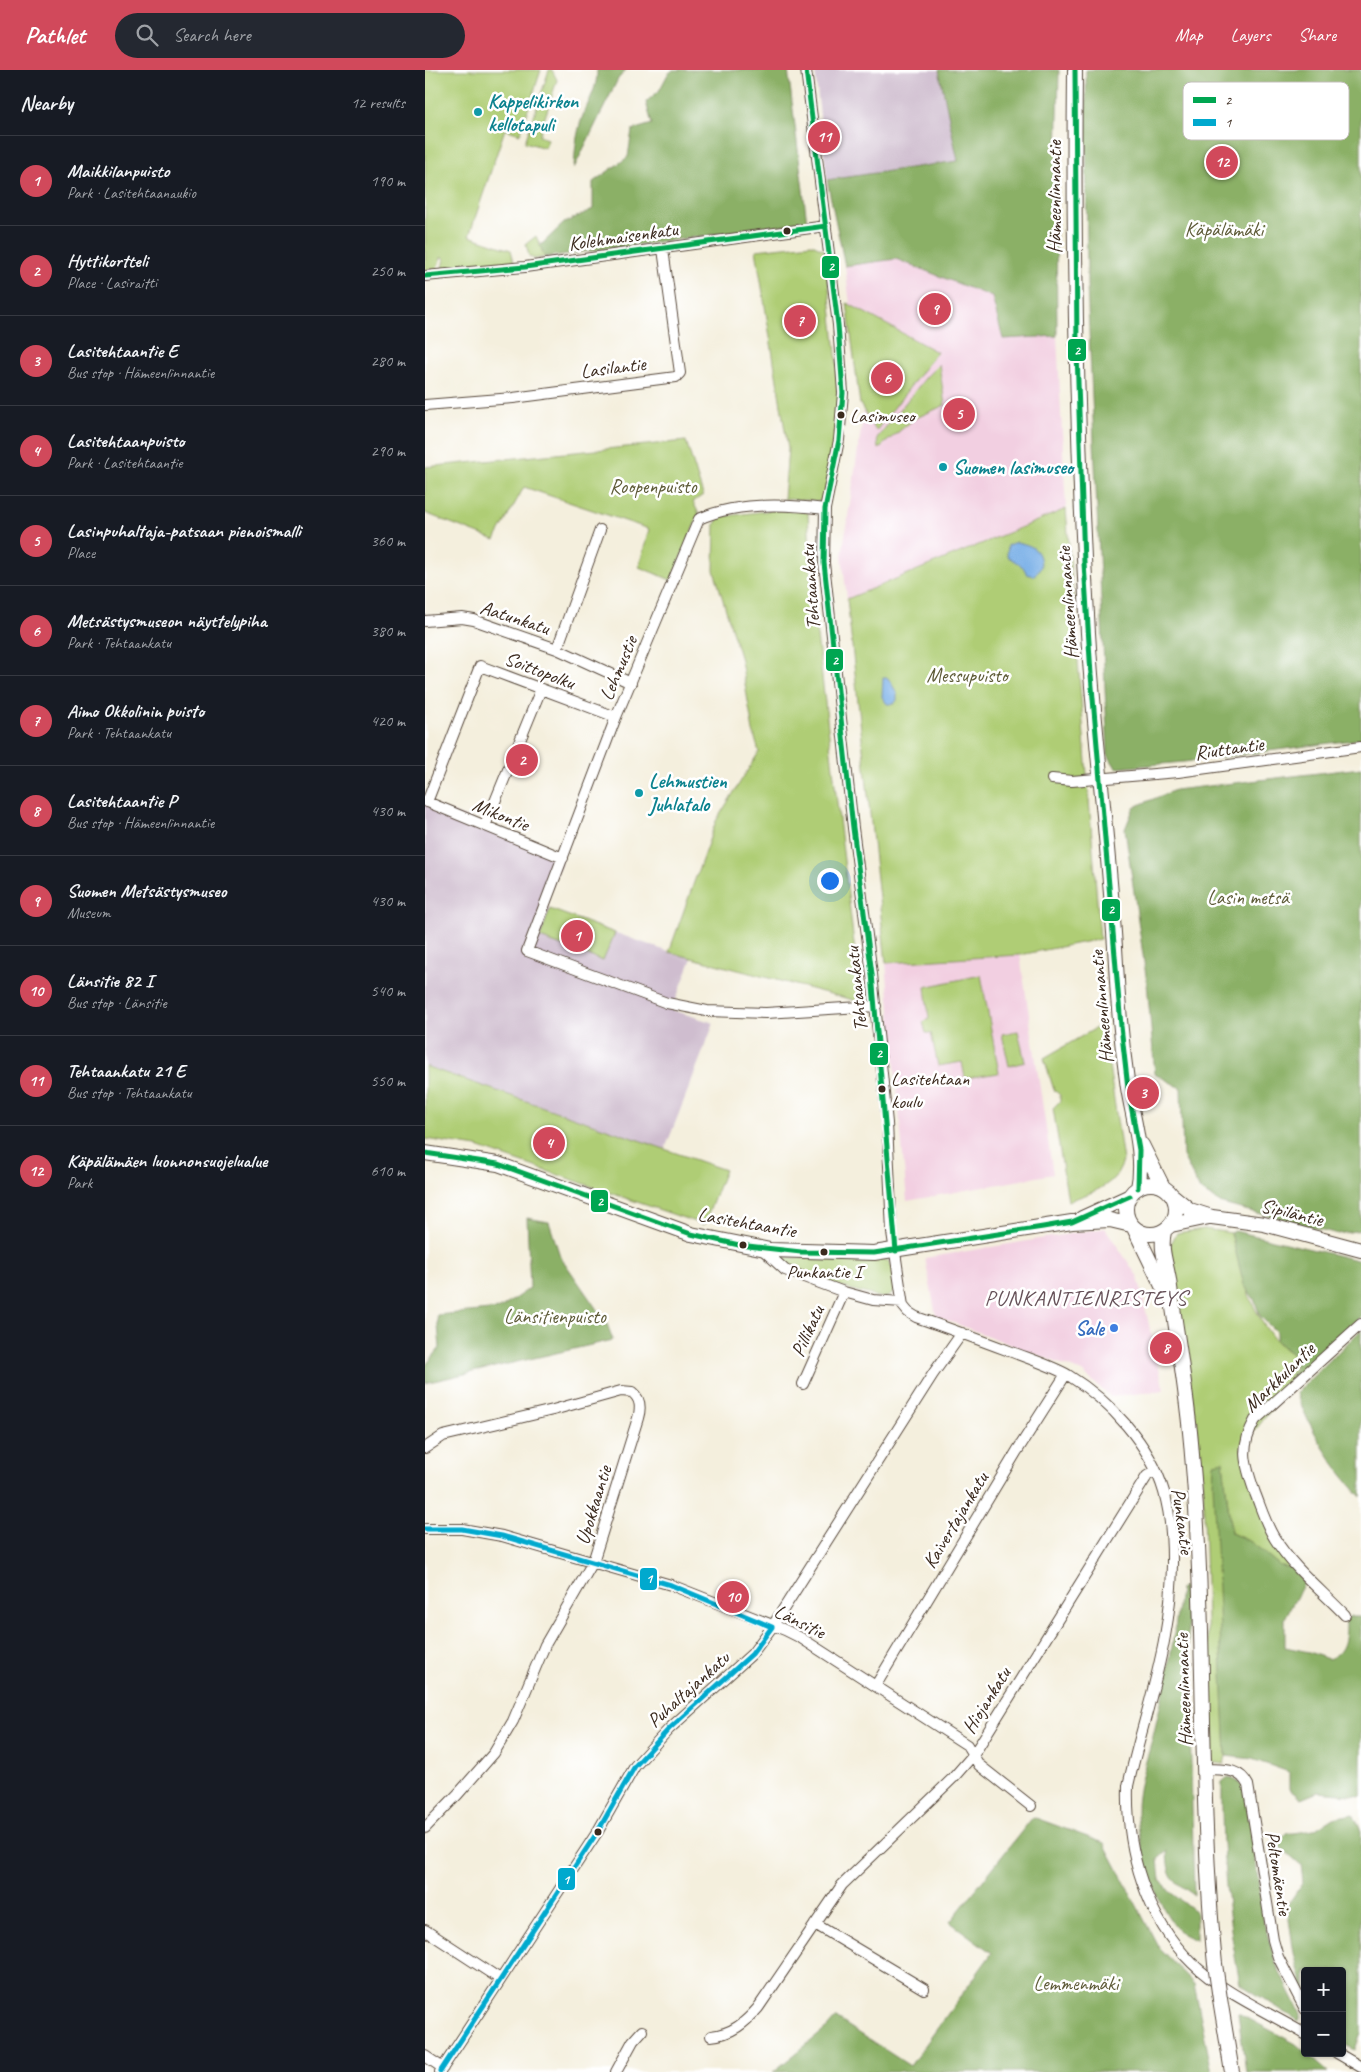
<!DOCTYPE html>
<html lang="en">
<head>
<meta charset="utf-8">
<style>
	:root { --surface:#171b24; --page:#242831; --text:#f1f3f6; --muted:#9ea1a6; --line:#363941; --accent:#d1495b }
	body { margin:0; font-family:Caveat,sans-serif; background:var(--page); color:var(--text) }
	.controls { position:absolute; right:15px; bottom:15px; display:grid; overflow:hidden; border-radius:5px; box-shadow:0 1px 4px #0004 }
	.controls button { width:45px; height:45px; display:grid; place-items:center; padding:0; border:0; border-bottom:1px solid var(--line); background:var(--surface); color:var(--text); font:25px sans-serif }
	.you { position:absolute; left:404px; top:810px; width:18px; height:18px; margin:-12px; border:4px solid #fff; border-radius:50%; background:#1a73e8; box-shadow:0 0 0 8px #1a73e833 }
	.badge { display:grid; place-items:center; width:32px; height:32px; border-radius:50%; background:var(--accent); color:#fff; font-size:16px; font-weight:700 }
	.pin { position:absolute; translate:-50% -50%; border:2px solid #fff; box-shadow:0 1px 5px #0006 }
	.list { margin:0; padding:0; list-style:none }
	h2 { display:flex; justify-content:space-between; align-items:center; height:65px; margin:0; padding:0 20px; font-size:21px }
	h2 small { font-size:16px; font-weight:400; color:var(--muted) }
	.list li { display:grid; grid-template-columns:32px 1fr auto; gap:15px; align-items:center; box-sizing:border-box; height:90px; padding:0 20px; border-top:1px solid var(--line) }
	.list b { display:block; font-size:19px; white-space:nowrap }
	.list p { margin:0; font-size:16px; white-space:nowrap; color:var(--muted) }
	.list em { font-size:16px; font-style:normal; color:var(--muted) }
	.icon { flex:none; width:28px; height:28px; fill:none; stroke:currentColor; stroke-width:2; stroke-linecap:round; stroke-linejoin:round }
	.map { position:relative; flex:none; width:936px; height:2002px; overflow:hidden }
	header { display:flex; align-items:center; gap:30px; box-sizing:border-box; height:70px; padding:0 25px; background:var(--accent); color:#fff }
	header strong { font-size:24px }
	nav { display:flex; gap:28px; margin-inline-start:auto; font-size:18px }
	.search { width:350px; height:45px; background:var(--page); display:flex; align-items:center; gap:12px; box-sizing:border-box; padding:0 18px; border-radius:28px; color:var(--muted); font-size:19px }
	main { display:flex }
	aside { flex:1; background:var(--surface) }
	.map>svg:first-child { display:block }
	.built { fill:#f2cfe1 }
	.industrial { fill:#cfbdcf }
	.green { fill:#afcd74; stroke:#757c49 }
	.forest { fill:#8bb066; stroke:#636d42 }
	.water { fill:#78afe7; stroke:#5a6c82 }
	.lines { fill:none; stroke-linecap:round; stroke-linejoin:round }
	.street-casing { stroke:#57483b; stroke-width:12 }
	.secondary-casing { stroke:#57483b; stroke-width:16 }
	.street { stroke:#fff; stroke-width:10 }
	.secondary { stroke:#fff; stroke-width:14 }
	.secondary-bridge-casing { stroke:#57483b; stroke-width:16; stroke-linecap:butt }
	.secondary-bridge { stroke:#fff; stroke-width:14 }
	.bus-1-casing { stroke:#fff; stroke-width:9 }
	.bus-2-casing { stroke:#fff; stroke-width:9 }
	.bus-1 { stroke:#00a651; stroke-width:5 }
	.bus-2 { stroke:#00a9ce; stroke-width:5 }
	.culture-dot { fill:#0f9aa8; stroke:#fff; stroke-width:2 }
	.bus-dot { fill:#3b2a1e; stroke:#fff; stroke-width:2 }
	.shop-dot { fill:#3f7fe0; stroke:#fff; stroke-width:2 }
	.labels { text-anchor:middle; stroke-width:5; stroke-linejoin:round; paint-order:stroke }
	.bus-label { font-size:19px; fill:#3b2a1e; stroke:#fff; text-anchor:start }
	.culture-label { font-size:20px; font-weight:bold; fill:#0d838f; stroke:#fff; text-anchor:start }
	.street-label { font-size:20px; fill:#3b2a1e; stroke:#fff }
	.park-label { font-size:20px; fill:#5e5b38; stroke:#fff }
	.shop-label { font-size:20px; font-weight:bold; fill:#366cbe; stroke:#fff; text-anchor:end }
	.quarter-label { font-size:22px; letter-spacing:1px; fill:#675259; stroke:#fff }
	.key { fill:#fff; stroke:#c4bfbc; stroke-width:1 }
	.key-label { font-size:14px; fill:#3b2a1e }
	.line-badge { stroke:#fff; stroke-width:2 }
	.badge-label { font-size:14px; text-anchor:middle; font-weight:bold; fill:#fff }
</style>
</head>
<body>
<header>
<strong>Pathlet</strong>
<div class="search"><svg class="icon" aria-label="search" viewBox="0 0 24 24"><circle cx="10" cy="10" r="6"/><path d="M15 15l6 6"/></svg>Search here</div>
<nav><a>Map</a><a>Layers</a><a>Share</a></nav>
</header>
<main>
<aside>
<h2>Nearby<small>12 results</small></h2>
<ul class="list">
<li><span class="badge">1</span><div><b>Maikkilanpuisto</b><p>Park · Lasitehtaanaukio</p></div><em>190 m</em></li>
<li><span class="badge">2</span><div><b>Hyttikortteli</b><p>Place · Lasiraitti</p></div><em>250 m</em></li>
<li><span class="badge">3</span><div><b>Lasitehtaantie E</b><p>Bus stop · Hämeenlinnantie</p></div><em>280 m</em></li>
<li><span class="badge">4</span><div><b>Lasitehtaanpuisto</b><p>Park · Lasitehtaantie</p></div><em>290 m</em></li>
<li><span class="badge">5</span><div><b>Lasinpuhaltaja-patsaan pienoismalli</b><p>Place</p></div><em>360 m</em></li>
<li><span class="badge">6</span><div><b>Metsästysmuseon näyttelypiha</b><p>Park · Tehtaankatu</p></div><em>380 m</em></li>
<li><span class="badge">7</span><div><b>Aimo Okkolinin puisto</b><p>Park · Tehtaankatu</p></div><em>420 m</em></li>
<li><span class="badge">8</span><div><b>Lasitehtaantie P</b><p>Bus stop · Hämeenlinnantie</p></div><em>430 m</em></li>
<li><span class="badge">9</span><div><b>Suomen Metsästysmuseo</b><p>Museum</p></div><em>430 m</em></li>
<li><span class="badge">10</span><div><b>Länsitie 82 I</b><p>Bus stop · Länsitie</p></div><em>540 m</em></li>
<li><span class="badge">11</span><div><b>Tehtaankatu 21 E</b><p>Bus stop · Tehtaankatu</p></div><em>550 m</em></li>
<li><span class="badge">12</span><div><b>Käpälämäen luonnonsuojelualue</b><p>Park</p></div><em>610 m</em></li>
</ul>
</aside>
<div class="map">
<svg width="936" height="2002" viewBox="0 0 936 2002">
	<rect width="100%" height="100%" fill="#fff"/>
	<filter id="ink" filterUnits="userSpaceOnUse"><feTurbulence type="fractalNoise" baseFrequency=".02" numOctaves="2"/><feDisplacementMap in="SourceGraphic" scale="10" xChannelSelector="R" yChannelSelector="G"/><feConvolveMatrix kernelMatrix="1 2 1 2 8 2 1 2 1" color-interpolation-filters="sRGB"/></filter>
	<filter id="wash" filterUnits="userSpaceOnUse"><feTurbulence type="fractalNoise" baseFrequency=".0096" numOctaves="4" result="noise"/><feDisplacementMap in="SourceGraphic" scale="20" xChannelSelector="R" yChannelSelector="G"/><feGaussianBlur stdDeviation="1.12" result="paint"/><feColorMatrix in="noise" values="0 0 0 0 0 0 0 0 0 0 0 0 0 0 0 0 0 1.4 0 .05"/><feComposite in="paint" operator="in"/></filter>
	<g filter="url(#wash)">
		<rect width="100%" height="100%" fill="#f4efdd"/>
		<path class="built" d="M471,189L567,227L578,269L632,266L641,439L422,529L417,486L439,340L420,196Z
			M595,885L628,1104L482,1131L461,893Z
			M680,1158L713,1207L739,1320L686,1327L657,1302L511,1246L500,1188Z"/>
		<path class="industrial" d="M390,0H514L533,91L402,110Z
			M0,731L138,788L119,837L244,882L267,888L247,940L289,953L240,1079L0,996Z"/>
		<path class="green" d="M0,0H116L95,64L80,59L44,166L86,180L89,192L17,199L19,188L16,187L12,199L0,200Z
			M124,0H127L132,10L114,66L123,69L120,78L100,72Z
			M111,166L120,187L109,189L104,186L101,174Z
			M387,174L400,180L415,321L411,369L398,431L359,429L363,379L331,180Z
			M422,233L512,282L451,361L435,334Z
			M514,294L520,335L489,349L453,379L452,368L502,306Z
			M261,371L278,425L268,432L274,444L246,510L214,497L224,459L99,417L70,470L0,443V397Z
			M641,439L675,869L595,885L461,893L422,529Z
			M349,440L383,442L387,524L436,932L244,882L291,751L334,682L328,661L316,590L289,500L290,454L294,447Z
			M125,839L190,863L178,891L115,868Z
			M556,905L574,1003L540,1008L537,992L513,996L506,963H501L498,952L504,949L500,917Z
			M678,954L698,1091C691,1117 665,1123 643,1131L628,1038L635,1031V1025L629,1020L619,988Z
			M593,961L600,992L584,996L577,964Z
			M0,996L300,1100L279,1155L52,1077L0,1069Z
			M779,1159L806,1163C816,1201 824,1239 850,1270C856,1277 865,1282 872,1287L864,1312L866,1315L816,1378L847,1471L869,1498L855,1496L826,1472L806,1463L798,1392L789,1393L801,1686L799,1694L786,1692L778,1408L758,1260L744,1177L752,1163Z
			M358,1187L435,1191L455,1189L464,1191L469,1202L470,1220L465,1226L458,1228L409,1215L361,1196L355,1191Z"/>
		<path class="forest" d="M172,0H201L193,9L149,98C150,81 151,65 157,48C163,32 173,17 172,0Z
			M248,0H363L382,152L120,187L115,176L139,153L168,139V112L203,87L207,60L227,54L221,32L234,21L243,4Z
			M514,0H634L631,139L632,266L578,269L567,227L471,189L420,196L402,110L533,91Z
			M661,0H936V669L759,692L691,698L683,685L662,215Z
			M936,698V1160L913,1164L797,1134L775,1120L758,1086L756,1018L730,1004L722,913L700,759L709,737L750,720Z
			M102,1148L124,1152L135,1186L182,1254L188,1270L0,1313V1296L15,1278L12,1245L75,1239L105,1218Z
			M810,1161L936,1191V1246L866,1315L864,1312L870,1300L871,1287L851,1271V1262L835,1246L829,1229L819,1215L806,1163Z
			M936,1260V1427C908,1397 886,1361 871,1323Z
			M798,1391L806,1463L826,1472L855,1496L869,1498L879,1513L860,1548V1577L884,1582L903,1589C921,1583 921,1567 921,1550L925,1546H936V1726L893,1722L876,1729L864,1719V1702L827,1689L801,1686L788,1414L789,1393Z
			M762,1515L769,1825C747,1810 743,1808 742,1781L733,1789L735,1810L745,1822L771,1842V1870C765,1867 758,1865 754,1861C730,1835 714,1778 712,1744C711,1715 724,1686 730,1658C741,1612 750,1567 755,1519Z
			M803,1707L810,1709L821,1720L839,1853L851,1894L876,1944L874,1951L815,1914C802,1847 796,1780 797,1712Z
			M928,1744L936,1761V1962L930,1980L917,1973V1901H880V1924L869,1883L862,1836L878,1812L876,1795L851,1773L861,1764L889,1760L908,1748Z
			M608,1747L679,1773L734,1878L769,1914L787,2002H348L402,1958L411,1948L485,1996L567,1883L525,1852Z
			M813,1943L871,1974L903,2002H821Z"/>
		<path class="water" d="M591,472C607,475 616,479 616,497L609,506L602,504L598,497L582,486L583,475Z
			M458,608H463L472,623V630L469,634H462L457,627Z"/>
	</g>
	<g filter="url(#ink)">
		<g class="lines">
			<defs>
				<path id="street" d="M381,0L413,255L418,323L414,370L400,439L399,493L428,758L447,904L462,1053L467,1162L478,1236L483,1242L491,1247C523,1258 555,1270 587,1282C605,1289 625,1295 643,1305C685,1331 725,1374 739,1422C751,1464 748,1523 740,1566C731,1617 714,1666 703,1716C701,1780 721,1848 767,1893C795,1921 846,1944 880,1964
					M0,206L100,197L401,156
					M0,335L88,328L251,307L255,303L238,179
					M400,439C361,434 311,432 274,449L191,647L102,881L242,933L282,941L341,943L451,936
					M0,551L37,548L49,550L132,579L175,460
					M132,579L206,613
					M627,709L647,711L753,702L936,677
					M0,731L138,788
					M2,732L55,596L191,647
					M60,756L116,619
					M336,1178L360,1200L419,1222L448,1230L477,1232
					M378,1314L419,1222
					M0,1378L18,1366L128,1340L196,1321L207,1322C216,1329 216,1338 213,1348L168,1492L120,1575L88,1651L69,1683L33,1724L0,1758
					M0,1459H37L77,1466L246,1515L360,1560L376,1568L542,1675L554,1695L606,1736
					M920,1545C897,1521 868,1498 850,1469C841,1455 836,1438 830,1423C820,1394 814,1379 830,1350L936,1254
					M451,1615L592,1381L641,1304
					M780,1699C797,1700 814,1697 823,1715L848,1870L853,1887L880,1939
					M390,1854L499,1919
					M0,1860L75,1909
					M286,1966C307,1964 320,1953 333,1938L417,1815L528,1708L549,1684L722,1406L730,1401
					M912,1983L936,1997
					M0,1986L18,1998
					M15,2002L173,1761L210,1696L244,1659L327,1584L347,1557L508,1304L537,1263
					M191,2002L208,1971L217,1961"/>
				<path id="secondary" d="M650,0C648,188 652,375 663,563C670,674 685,784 691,894C693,936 697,977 703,1018C708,1049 720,1086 713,1118
					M717,1075L738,1117
					M0,1083L73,1094L266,1164L345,1180L449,1183L647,1152L685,1150L706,1155
					M701 1139a25 25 0 1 1 50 0a25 25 0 1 1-50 0Z
					M748,1126L765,1140L787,1147L839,1154L936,1180
					M657,1148L705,1126
					M746,1155L784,1147
					M709,1158L740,1222
					M739,1162C735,1179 741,1192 744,1210C752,1268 763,1327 767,1385C782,1555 773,1725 790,1894
					M795,1929L807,2002"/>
			</defs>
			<use href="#street" class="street-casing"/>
			<use href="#secondary" class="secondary-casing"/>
			<use href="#street" class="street"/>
			<use href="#secondary" class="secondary"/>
			<defs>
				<path id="secondary-bridge" d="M790,1894L795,1929"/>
			</defs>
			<use href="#secondary-bridge" class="secondary-bridge-casing"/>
			<use href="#secondary-bridge" class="secondary-bridge"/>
			<defs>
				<path id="bus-1" d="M381,0L413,255L418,323L414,370L400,439L399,493L428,758L447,904L471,1181
					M650,0L652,282L659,493L666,605L696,956L703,1018L714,1080L713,1118
					M0,206L100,197L401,156
					M0,1083L73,1094L266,1164L314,1175L376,1182L449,1183L618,1157L647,1152L705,1126"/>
				<path id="bus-2" d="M0,1459H37L77,1466L246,1515L347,1557L327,1584L244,1659L210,1696L173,1761L15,2002"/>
			</defs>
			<use href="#bus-1" class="bus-1-casing"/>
			<use href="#bus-2" class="bus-2-casing"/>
			<use href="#bus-1" class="bus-1"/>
			<use href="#bus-2" class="bus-2"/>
		</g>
	</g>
	<g class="culture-dot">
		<circle cx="53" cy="42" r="5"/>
		<circle cx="518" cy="397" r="5"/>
		<circle cx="214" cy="723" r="5"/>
	</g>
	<g class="bus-dot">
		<circle cx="362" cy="161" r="4.5"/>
		<circle cx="416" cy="345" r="4.5"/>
		<circle cx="457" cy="1019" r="4.5"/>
		<circle cx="318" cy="1175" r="4.5"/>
		<circle cx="399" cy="1182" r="4.5"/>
		<circle cx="173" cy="1762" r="4.5"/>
	</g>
	<circle class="shop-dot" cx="689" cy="1258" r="5"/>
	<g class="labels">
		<g class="bus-label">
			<text x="425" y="352">Lasimuseo</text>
			<text x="466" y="1015">Lasitehtaan<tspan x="466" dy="23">koulu</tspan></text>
			<text x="399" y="1208" text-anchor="middle">Punkantie I</text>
		</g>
		<g class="culture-label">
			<text x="63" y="38">Kappelikirkon<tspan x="63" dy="23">kellotapuli</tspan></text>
			<text x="528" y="404">Suomen lasimuseo</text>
			<text x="224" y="718">Lehmustien<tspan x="224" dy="23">Juhlatalo</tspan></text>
		</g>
		<g class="street-label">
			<text transform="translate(629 127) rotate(-90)" y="7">Hämeenlinnantie</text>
			<text transform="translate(198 166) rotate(-8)" y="7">Kolehmaisenkatu</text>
			<text transform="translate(188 297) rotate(-7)" y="7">Lasilantie</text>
			<text transform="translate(385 517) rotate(-94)" y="7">Tehtaankatu</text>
			<text transform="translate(642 533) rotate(-94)" y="7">Hämeenlinnantie</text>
			<text transform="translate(90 547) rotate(18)" y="7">Aatunkatu</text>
			<text transform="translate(193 598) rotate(-67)" y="7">Lehmustie</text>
			<text transform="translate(115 600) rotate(21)" y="7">Soittopolku</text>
			<text transform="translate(804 678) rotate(-8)" y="7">Riuttantie</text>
			<text transform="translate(76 744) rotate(22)" y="7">Mikontie</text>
			<text transform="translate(431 919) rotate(-96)" y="7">Tehtaankatu</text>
			<text transform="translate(676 937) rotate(-95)" y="7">Hämeenlinnantie</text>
			<text transform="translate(867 1142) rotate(14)" y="7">Sipiläntie</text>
			<text transform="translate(322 1152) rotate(10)" y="7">Lasitehtaantie</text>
			<text transform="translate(382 1261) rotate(-66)" y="7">Pillikatu</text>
			<text transform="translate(854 1307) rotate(-44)" y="7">Markkulantie</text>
			<text transform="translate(168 1435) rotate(-73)" y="7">Upokkaantie</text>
			<text transform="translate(530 1450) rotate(-59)" y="7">Kaivertajankatu</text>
			<text transform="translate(758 1451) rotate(82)" y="7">Punkantie</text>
			<text transform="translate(375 1551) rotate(26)" y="7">Länsitie</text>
			<text transform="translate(263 1619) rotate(-42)" y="7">Puhaltajankatu</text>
			<text transform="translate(758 1620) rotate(-92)" y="7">Hämeenlinnantie</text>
			<text transform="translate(561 1630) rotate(-58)" y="7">Hiojankatu</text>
			<text transform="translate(854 1803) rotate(81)" y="7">Peltomäentie</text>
		</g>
		<g class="park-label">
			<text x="799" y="166">Käpälämäki</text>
			<text x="228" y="423">Roopenpuisto</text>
			<text x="542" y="612">Messupuisto</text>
			<text x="823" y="834">Lasin metsä</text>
			<text x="130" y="1253">Länsitienpuisto</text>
			<text x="651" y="1920">Lemmenmäki</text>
		</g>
		<g class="shop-label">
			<text x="679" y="1265">Sale</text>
		</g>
		<g class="quarter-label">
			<text x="661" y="1235">PUNKANTIENRISTEYS</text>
		</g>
	</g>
	<rect x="758" y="12" width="166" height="58" rx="8" class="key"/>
	<rect x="768" y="27" width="23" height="6" fill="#00a651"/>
	<rect x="768" y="49" width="23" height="7" fill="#00a9ce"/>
	<g class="key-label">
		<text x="800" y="35">2</text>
		<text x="800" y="57">1</text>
	</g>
	<g class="line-badge">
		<rect x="396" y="185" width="19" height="24" rx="5" fill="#00a651"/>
		<rect x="642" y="268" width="20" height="24" rx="5" fill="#00a651"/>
		<rect x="400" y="578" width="19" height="24" rx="5" fill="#00a651"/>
		<rect x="676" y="828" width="20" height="24" rx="5" fill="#00a651"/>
		<rect x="444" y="972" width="20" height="24" rx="5" fill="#00a651"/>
		<rect x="165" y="1119" width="19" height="24" rx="5" fill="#00a651"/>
		<rect x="214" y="1497" width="19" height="24" rx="5" fill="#00a9ce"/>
		<rect x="132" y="1797" width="19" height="24" rx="5" fill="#00a9ce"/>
	</g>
	<g class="badge-label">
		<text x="406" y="201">2</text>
		<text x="652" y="285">2</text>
		<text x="410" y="595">2</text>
		<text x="686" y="844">2</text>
		<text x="454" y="988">2</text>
		<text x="175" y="1136">2</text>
		<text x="224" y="1513">1</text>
		<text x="141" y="1814">1</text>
	</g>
</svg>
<div class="controls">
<button>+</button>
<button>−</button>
</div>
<div class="you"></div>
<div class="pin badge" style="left:152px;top:866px">1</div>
<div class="pin badge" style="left:97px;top:690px">2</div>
<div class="pin badge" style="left:718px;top:1023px">3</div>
<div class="pin badge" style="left:124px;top:1073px">4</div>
<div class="pin badge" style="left:534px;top:344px">5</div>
<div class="pin badge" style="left:462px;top:308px">6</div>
<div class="pin badge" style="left:375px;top:251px">7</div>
<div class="pin badge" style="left:741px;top:1278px">8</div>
<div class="pin badge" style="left:510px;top:239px">9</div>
<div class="pin badge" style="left:308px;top:1527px">10</div>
<div class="pin badge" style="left:399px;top:67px">11</div>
<div class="pin badge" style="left:797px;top:92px">12</div>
</div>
</main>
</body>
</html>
